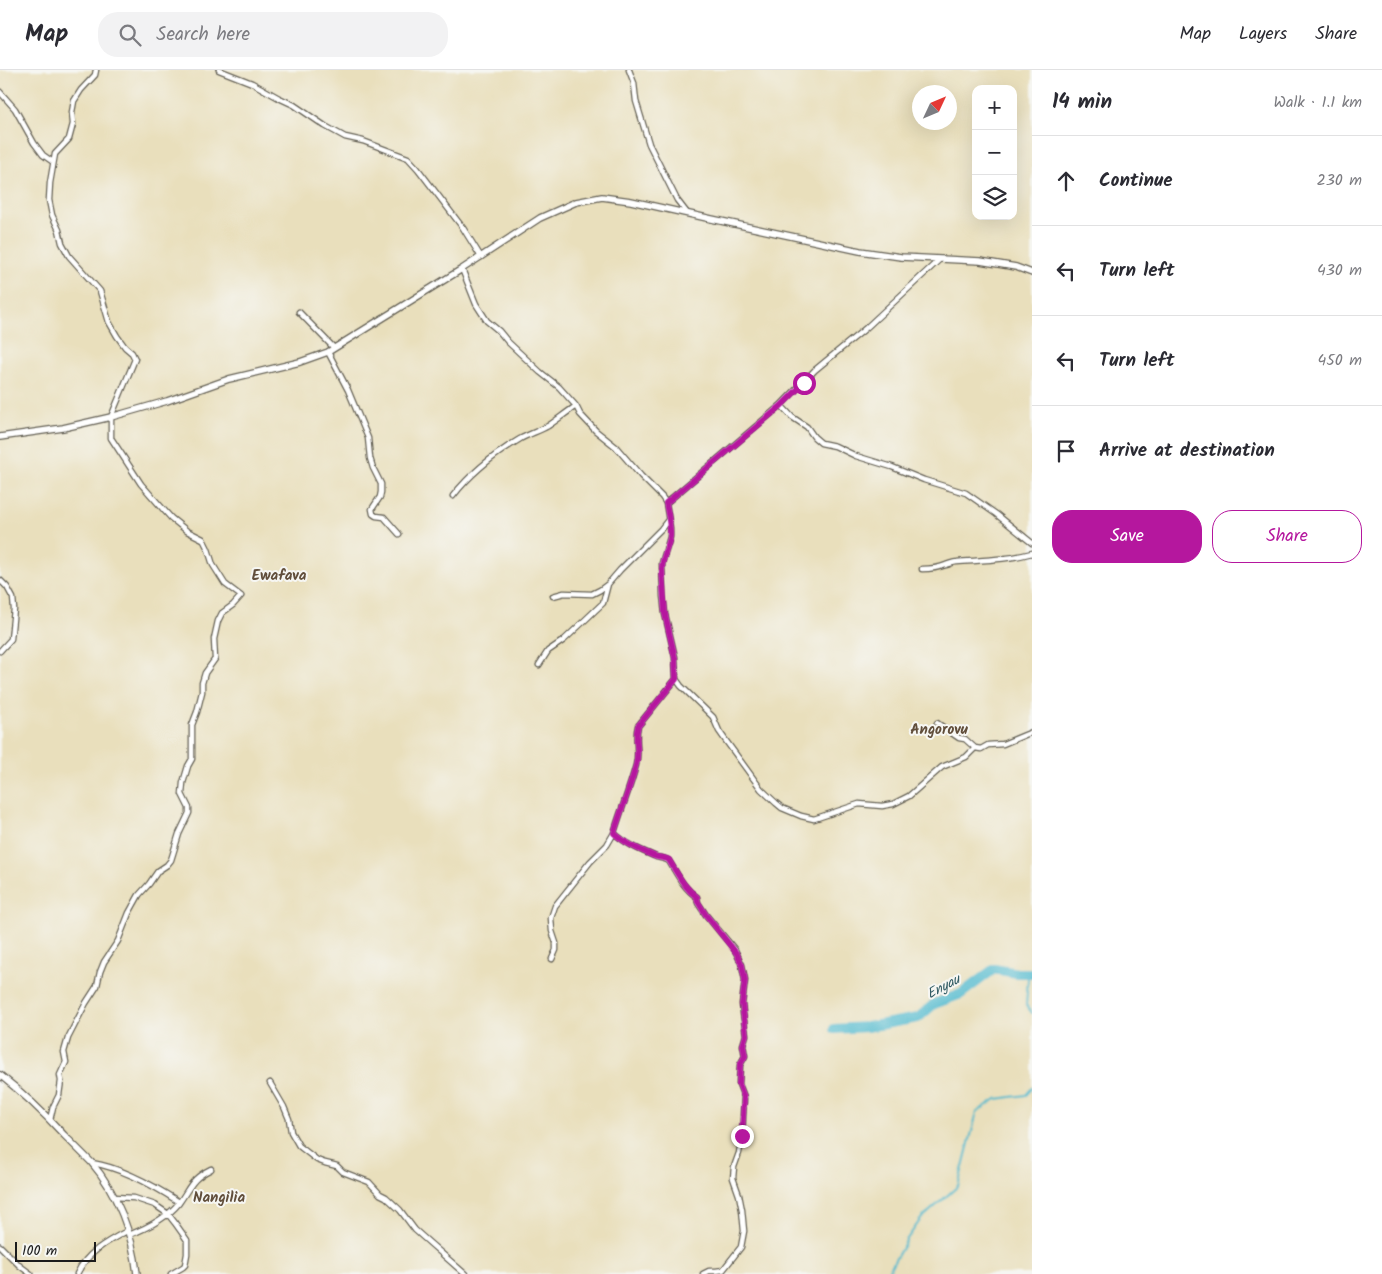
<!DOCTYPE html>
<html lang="en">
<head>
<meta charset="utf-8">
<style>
	:root { --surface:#fff; --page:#f2f2f3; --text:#2b2b33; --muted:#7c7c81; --line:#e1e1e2; --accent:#b5179e }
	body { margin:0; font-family:Kalam,sans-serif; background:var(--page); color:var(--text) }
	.controls { position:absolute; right:15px; top:15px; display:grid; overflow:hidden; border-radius:10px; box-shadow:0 5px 20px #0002 }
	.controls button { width:45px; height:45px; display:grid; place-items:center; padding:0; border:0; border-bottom:1px solid var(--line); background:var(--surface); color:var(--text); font:25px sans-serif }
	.compass { position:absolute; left:912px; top:15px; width:45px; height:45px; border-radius:50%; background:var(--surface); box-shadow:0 5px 20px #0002; rotate:46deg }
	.scale { position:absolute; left:15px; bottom:12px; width:81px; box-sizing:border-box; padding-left:5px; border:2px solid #1c1c1c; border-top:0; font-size:14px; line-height:18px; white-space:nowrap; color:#1c1c1c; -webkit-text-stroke:4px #f6f6f2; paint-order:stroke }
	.stop { position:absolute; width:15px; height:15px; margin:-11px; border:4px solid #b5179e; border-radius:50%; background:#fff }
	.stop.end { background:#b5179e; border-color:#fff; box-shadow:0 1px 5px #0008 }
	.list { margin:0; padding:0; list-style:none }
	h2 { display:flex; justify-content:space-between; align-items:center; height:65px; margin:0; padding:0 20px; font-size:21px }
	h2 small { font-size:16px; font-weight:400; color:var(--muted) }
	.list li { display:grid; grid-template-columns:32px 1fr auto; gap:15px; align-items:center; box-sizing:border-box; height:90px; padding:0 20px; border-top:1px solid var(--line) }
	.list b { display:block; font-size:19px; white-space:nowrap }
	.list em { font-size:16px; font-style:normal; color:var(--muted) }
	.actions { display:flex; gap:10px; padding:15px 20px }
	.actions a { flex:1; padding:11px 0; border:1px solid var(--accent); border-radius:20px; text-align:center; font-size:18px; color:var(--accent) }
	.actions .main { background:var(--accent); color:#fff }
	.icon { flex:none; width:28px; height:28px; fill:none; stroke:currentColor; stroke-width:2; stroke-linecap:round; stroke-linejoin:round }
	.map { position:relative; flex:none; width:1032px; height:1204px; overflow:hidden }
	header { display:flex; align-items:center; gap:30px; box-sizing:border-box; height:70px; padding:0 25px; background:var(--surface); border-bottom:1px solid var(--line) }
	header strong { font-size:24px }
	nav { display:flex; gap:28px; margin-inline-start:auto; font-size:18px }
	.search { width:350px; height:45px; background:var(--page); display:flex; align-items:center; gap:12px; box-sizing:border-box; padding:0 18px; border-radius:20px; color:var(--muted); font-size:19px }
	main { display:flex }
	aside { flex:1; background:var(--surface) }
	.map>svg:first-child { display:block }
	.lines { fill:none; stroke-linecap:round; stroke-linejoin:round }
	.stream { stroke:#50b9ce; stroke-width:2 }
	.river { stroke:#50b9ce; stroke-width:10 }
	.minor-casing { stroke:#646054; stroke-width:7 }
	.tertiary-casing { stroke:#646054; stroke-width:8 }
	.minor { stroke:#fff; stroke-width:4.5 }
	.tertiary { stroke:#fff; stroke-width:5.5 }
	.route { stroke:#b5179e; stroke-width:6 }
	.labels { text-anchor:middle; stroke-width:4; stroke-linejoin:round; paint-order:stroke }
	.water-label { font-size:14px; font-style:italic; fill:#315b63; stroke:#f6f6f2 }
	.quarter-label { font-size:15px; font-weight:bold; fill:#614e3b; stroke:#f6f6f2 }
</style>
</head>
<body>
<header>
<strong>Map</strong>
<div class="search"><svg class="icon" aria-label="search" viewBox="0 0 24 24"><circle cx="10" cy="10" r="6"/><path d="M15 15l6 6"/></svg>Search here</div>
<nav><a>Map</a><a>Layers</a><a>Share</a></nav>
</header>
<main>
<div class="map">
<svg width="1032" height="1204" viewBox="0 0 1032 1204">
	<rect width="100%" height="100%" fill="#f6f6f2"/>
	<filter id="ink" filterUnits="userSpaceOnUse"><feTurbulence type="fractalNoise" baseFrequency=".02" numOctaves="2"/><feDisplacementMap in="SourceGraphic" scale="10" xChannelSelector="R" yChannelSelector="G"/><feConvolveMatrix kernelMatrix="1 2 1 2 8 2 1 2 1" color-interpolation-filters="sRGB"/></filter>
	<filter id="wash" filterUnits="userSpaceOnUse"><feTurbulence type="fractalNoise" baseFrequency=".0096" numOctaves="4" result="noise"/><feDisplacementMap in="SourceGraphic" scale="20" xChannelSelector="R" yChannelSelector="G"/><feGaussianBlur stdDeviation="1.12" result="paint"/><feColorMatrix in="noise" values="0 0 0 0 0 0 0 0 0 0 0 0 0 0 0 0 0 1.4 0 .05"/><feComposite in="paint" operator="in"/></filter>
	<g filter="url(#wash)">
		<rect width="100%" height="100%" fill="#e9dfbc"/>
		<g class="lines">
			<path class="stream" d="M1032,904L1028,908L1026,935L1032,943
				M887,1204L907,1169L921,1149L958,1116L977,1042L996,1029L1026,1025L1032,1018"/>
			<path class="river" d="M834,959L867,957L918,948L934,934L961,924L994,899L1017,903H1032"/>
		</g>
	</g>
	<g filter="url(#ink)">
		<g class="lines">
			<defs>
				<path id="minor" d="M219,0L252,13L279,28L294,35L325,56L345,67L363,71L408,88L418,99L463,158L481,187
					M629,0L634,13L636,31L649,74L677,130L687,143
					M0,22L15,39L34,73L43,85L53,92
					M462,199L476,234L487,251L499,261L508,272L540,302L559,317L576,336L580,344L596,361L616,377L641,406L662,427L666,433L670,458V467L662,493L663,526L665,544L675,587L676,609L681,616L713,647L719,661L726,671L761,719L776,733L782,738L801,746L814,749L859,734L882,736L893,734L909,726L942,697L966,687L975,678L981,679L988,675L1003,674L1032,662
					M299,242L334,278
					M328,282L348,320L368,368L370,388L373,398L381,414V422L380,427L372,439L373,444L376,446L384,447L399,464
					M781,335L792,347L807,357L814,367L821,373L835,376L856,386L892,397L924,410L966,423L996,444L1032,473
					M453,426C471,403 495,384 520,369C529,364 539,361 548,356C557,350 567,342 576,336
					M666,433L781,335L815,300L866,258L939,190
					M922,499C930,499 938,498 946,495C950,494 953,492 957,492C983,490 1007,490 1032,483
					M0,510L7,517L13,528L14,539L11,569L0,581
					M553,526L564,523L592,524L600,520L608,514L620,500L661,459L668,450
					M539,595L548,581L564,570L603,533L608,514
					M676,609L638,656C634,670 640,681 636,695C630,718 621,740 614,763C626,774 640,780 654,786C659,789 664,787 669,791C677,804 684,819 697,827L698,833L706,845L735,880L742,895L745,910L742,934L743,943L746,965L743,975L745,986L740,995L739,1014L744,1027L742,1066L739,1083L734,1097L733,1108L739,1125L742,1140L744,1161L741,1177L723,1200L716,1201H709L703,1204
					M937,653L959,668L965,669L975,678
					M552,889L556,880V873L552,861L551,848L555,836L590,792L607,775L614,763
					M270,1013L284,1037L289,1049L291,1062L299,1076L317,1090L325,1093L337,1096L343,1102L369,1112L380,1124L386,1127L400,1140L415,1160L424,1168L465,1204
					M50,1050L53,1037L59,1025L61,1011L60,1005L66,992L64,982L68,968L86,933L97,916L100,902L104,892L118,871L129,843L139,825L149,814L158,801L167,795L171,790L179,764L189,743V738L182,724L183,713L188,696L192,689V655L197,642L202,622V613L205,603L215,589L214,569L218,551L222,543L233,535L241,526L225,514L213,495L208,479L203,469L187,461L171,448L141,414L111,368V347L135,289L132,283L125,277L117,266L109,252L100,221L69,186L62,173L59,160L52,145L49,130L50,113L55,84L69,69L73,54L72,42L74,31L81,20L95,5L96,0
					M92,1093C123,1098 153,1115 179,1132
					M114,1127L134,1128L155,1135L168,1144L175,1153L187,1170V1184L185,1195L183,1197L171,1204
					M129,1165C147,1158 167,1148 179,1133C191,1116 191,1109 211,1099
					M0,1176L20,1196L31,1204
					M77,1204C86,1183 108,1171 127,1161"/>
				<path id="tertiary" d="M0,367L63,358L111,347L167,331L229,309L300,292L328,282L462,199L540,148L576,132L602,127L631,131L707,148L860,181L901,187L980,191L1016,197L1032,203
					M0,1005C23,1023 44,1043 64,1065C73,1074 82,1083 91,1092C117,1122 133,1165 137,1204"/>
			</defs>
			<use href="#minor" class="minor-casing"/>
			<use href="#tertiary" class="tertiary-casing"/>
			<use href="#minor" class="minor"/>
			<use href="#tertiary" class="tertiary"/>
		</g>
	</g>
	<g class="lines" filter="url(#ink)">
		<path class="route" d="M742,1066L744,1027L739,1014L740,995L745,986L743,975L746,965L742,934L745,910L742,895L737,884L706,845L698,832L697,827C687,820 681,810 675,800C673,797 671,793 669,790C665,787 659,788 654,786C640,780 626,774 614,763C621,740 630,718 636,695C640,681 634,670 638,656L676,609L675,588L665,544L662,499C662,488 668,478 670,467C671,456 668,444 666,433L781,336L804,313"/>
	</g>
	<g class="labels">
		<g class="water-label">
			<text transform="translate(943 916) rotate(-28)" y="5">Enyau</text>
		</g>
		<g class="quarter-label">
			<text x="279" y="510">Ewafava</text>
			<text x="939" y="664">Angorovu</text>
			<text x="219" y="1132">Nangilia</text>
		</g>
	</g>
</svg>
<div class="controls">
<button>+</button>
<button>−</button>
<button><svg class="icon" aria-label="layers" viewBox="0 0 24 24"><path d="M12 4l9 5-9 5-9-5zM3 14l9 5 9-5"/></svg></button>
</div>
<svg class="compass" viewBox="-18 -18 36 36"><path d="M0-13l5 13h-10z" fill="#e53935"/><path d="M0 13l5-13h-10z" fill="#7c7c81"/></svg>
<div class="scale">100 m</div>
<div class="stop" style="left:804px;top:313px"></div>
<div class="stop end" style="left:742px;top:1066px"></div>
</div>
<aside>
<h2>14 min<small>Walk · 1.1 km</small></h2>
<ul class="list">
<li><svg class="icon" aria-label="ahead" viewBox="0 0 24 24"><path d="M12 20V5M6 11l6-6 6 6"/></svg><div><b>Continue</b></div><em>230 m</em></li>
<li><svg class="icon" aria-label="left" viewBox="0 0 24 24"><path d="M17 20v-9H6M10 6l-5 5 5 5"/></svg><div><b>Turn left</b></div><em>430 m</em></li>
<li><svg class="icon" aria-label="left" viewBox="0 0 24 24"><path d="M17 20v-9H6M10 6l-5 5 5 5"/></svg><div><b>Turn left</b></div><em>450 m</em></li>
<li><svg class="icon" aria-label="arrive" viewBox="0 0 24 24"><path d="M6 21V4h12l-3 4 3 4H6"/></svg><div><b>Arrive at destination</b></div></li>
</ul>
<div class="actions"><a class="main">Save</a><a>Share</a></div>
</aside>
</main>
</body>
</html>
